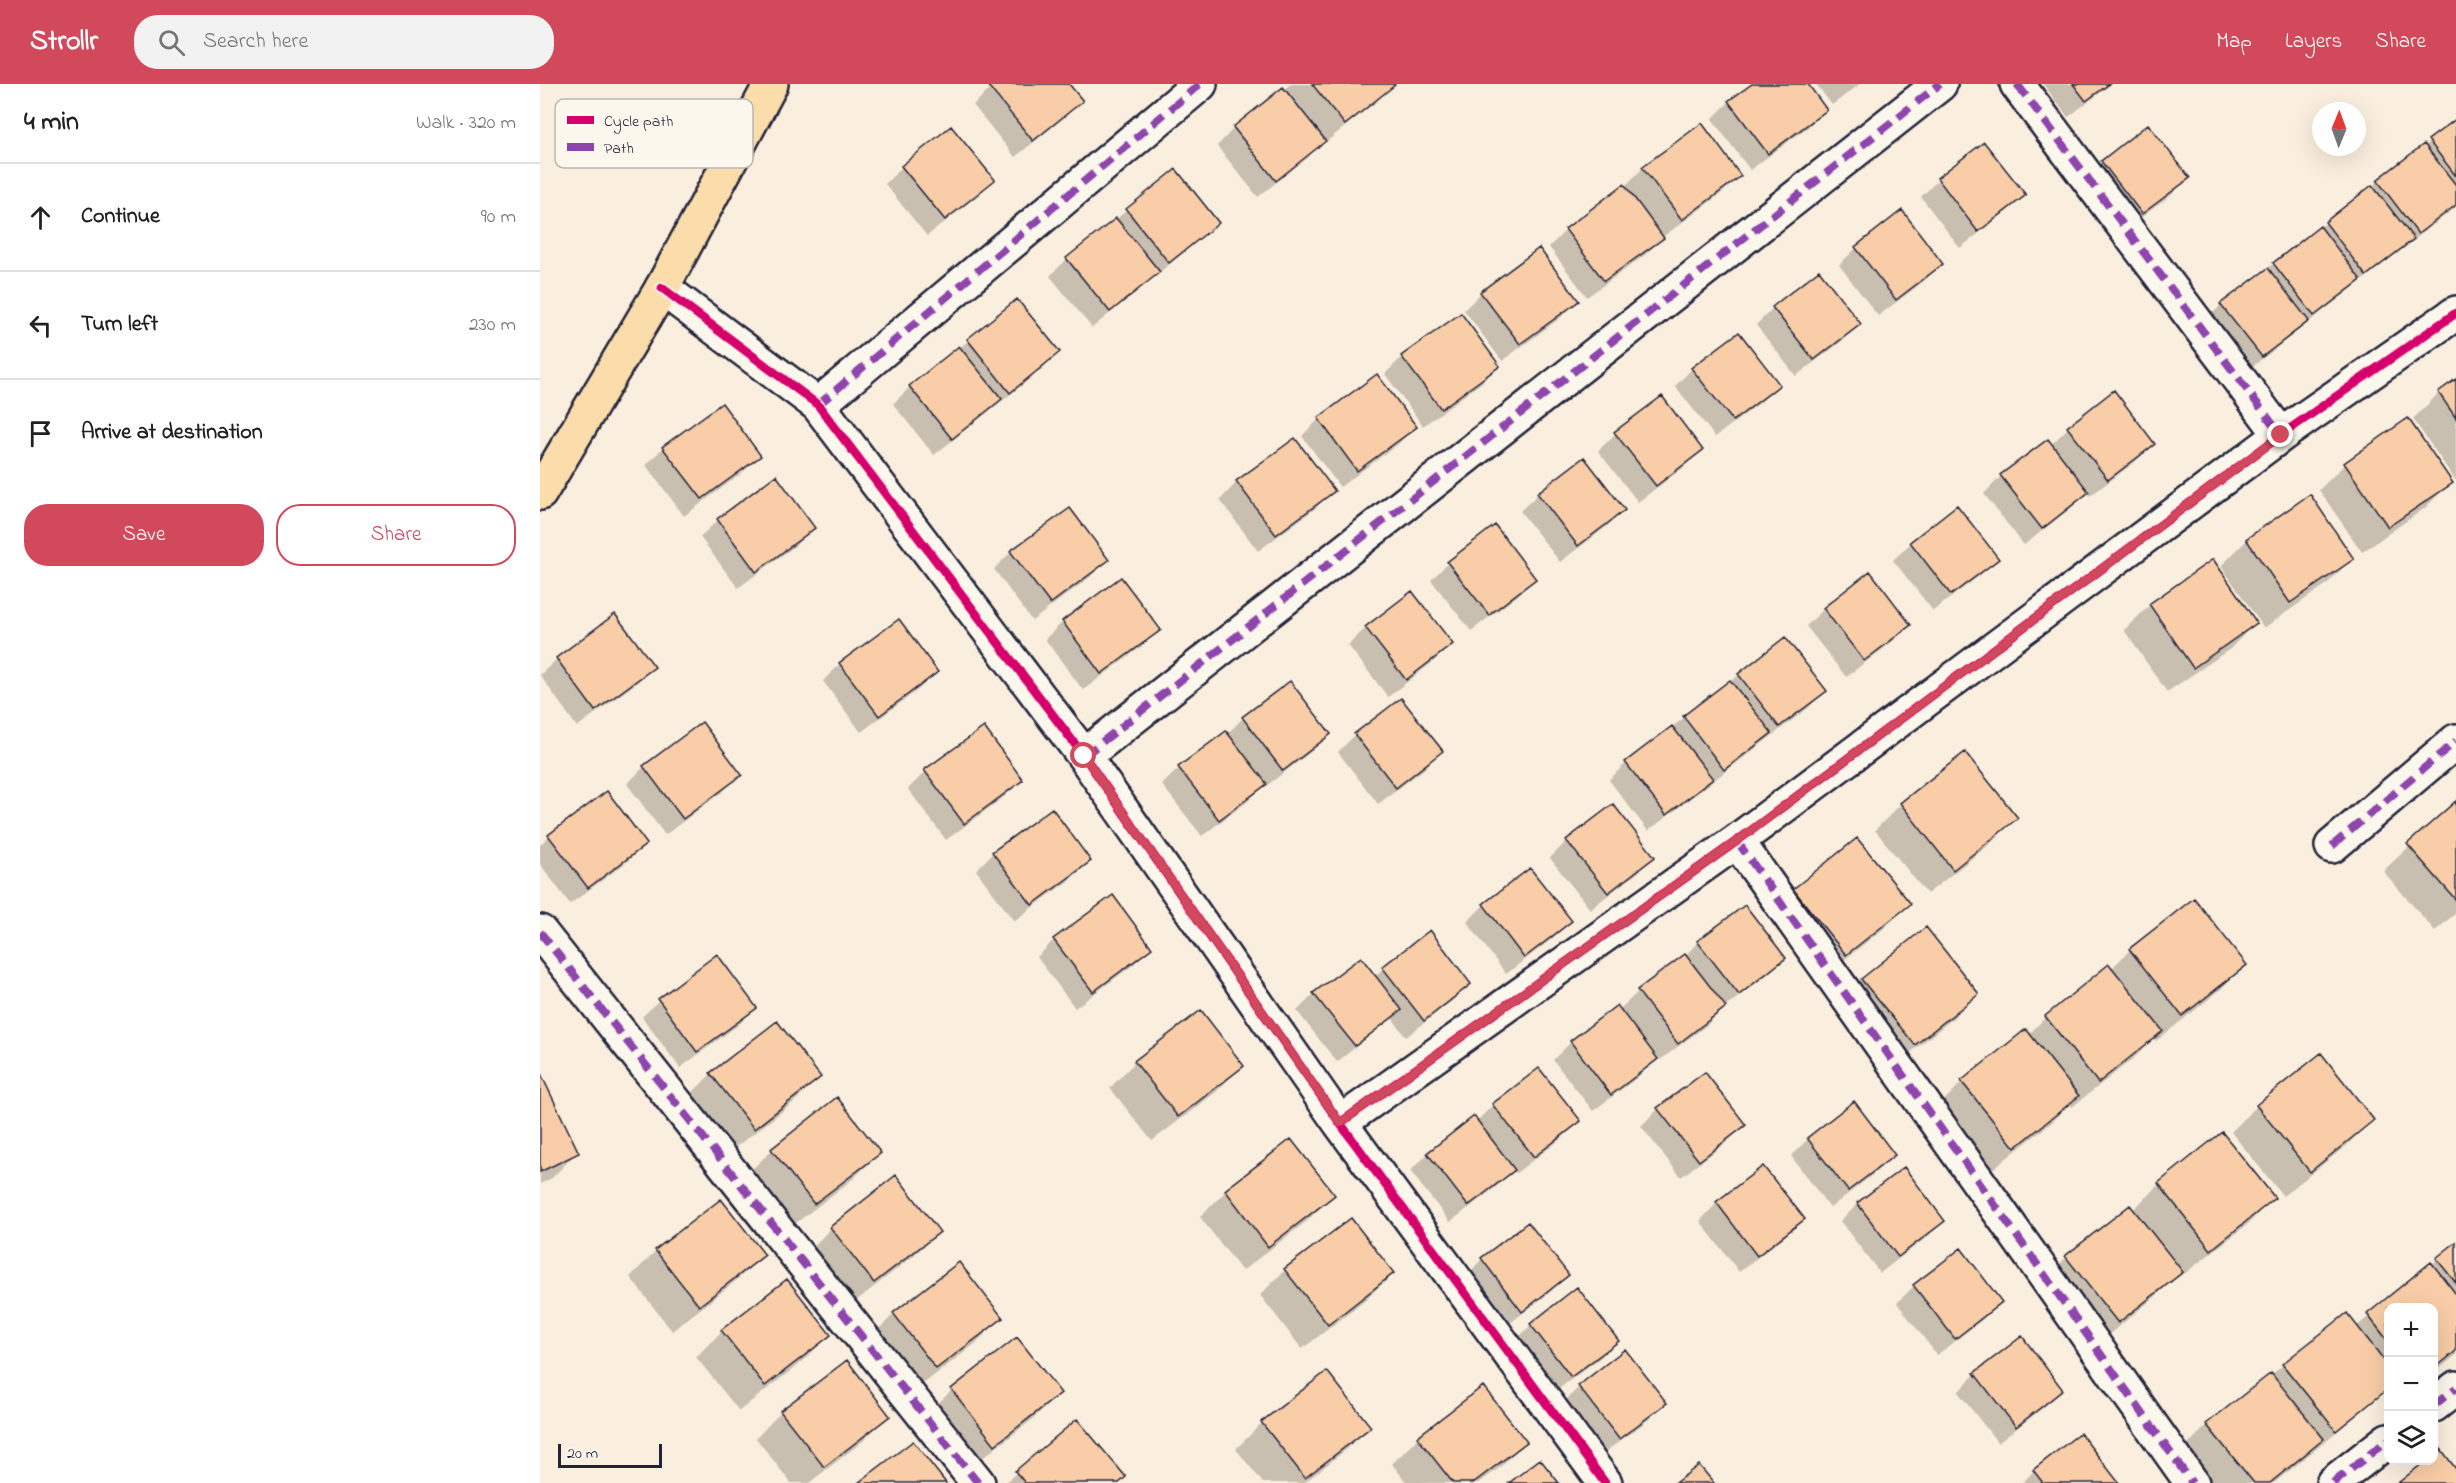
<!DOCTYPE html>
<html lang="en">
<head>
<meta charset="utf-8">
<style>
	:root { --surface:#fff; --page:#f2f2f2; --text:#202124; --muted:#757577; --line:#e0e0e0; --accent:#d1495b }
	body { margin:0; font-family:"Indie Flower",sans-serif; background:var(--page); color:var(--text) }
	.controls { position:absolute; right:18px; bottom:18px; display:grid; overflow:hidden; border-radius:12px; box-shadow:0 6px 24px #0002 }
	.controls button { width:54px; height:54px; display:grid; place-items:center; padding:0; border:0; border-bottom:2px solid var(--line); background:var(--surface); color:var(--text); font:30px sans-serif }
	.compass { position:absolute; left:1772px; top:18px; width:54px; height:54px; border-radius:50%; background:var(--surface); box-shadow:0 6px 24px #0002; rotate:1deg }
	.scale { position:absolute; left:18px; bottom:15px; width:104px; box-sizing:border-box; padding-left:6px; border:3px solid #22223b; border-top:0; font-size:16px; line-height:21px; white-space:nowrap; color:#22223b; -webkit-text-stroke:4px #fbf7ec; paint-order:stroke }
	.stop { position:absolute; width:18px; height:18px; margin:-14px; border:4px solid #d1495b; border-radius:50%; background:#fff }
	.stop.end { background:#d1495b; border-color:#fff; box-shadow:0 2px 6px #0008 }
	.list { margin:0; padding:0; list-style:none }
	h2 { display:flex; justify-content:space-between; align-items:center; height:78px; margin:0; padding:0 24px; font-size:26px }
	h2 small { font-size:20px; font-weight:400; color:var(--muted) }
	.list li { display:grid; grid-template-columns:39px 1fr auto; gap:18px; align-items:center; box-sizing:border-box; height:108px; padding:0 24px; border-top:2px solid var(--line) }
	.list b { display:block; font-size:22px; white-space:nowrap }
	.list em { font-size:20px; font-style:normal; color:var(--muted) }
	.actions { display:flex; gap:12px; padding:18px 24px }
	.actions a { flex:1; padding:14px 0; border:2px solid var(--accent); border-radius:24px; text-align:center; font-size:21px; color:var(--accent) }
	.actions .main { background:var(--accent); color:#fff }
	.icon { flex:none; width:33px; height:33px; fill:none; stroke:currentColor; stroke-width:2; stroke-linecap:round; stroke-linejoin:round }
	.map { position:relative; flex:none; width:1916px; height:1399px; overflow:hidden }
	header { display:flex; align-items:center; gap:36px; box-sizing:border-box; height:84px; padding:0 30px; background:var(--accent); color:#fff }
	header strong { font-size:28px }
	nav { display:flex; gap:33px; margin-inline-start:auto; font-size:21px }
	.search { width:420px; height:54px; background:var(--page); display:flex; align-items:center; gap:15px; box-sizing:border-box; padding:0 21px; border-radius:24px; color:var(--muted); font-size:22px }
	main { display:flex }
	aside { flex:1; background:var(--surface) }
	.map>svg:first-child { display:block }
	.shadow { fill:#0003 }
	.building { fill:#f8cda7; stroke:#22223b; stroke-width:1.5 }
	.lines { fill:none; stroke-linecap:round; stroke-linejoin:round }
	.minor-casing { stroke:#22223b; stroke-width:38 }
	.major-casing { stroke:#22223b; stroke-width:38 }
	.minor { stroke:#fbf7ec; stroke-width:33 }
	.major { stroke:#faddab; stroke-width:33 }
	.quiet { stroke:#8e44ad; stroke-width:8; stroke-dasharray:15 8; stroke-linecap:butt }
	.cycleway-casing { stroke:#fbf7ec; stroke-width:13 }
	.cycleway { stroke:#d6006c; stroke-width:9 }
	.route { stroke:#d1495b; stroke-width:8 }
	.key { fill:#fbf7ec; stroke:#bab7b7; stroke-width:1.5 }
	.key-label { font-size:16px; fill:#22223b }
</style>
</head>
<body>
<header>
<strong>Strollr</strong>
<div class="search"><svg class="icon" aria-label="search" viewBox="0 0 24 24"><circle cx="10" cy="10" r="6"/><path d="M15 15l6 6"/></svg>Search here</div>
<nav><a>Map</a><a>Layers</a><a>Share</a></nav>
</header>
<main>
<aside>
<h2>4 min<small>Walk · 320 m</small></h2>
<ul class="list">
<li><svg class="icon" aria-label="ahead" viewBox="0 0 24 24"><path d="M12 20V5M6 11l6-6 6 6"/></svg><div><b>Continue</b></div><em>90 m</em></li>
<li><svg class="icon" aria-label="left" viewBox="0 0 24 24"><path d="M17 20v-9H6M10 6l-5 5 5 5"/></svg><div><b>Turn left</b></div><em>230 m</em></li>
<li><svg class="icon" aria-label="arrive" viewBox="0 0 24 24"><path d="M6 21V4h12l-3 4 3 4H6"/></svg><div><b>Arrive at destination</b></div></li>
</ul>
<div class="actions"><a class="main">Save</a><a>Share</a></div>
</aside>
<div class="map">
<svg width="1916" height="1399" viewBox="0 0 1916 1399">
	<rect width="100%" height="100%" fill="#faefde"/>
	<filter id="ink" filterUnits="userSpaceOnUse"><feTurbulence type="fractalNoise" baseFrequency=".0167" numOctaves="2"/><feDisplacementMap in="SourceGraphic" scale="12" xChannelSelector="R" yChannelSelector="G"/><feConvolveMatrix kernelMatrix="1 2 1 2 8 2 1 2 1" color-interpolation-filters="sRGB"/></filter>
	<g filter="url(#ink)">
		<path class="shadow" d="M456,0H527L541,17L524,34L475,73L433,21Z
			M751,0L853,1L836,18L787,57L786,55L767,74L718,113L677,62L694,44Z
			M1214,0H1266L1285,26L1268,43L1210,86L1172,35L1189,18Z
			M1276,0H1320L1292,21Z
			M1503,0H1572L1528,33Z
			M1916,37V123L1704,289L1664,238L1681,221Z
			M1444,60L1484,111L1466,128L1420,164L1381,113L1398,96Z
			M1562,78L1648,94L1631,111L1584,146L1545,95Z
			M362,83L453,96L436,113L387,152L345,100Z
			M1103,84L1199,92L1182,109L1124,152L1105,171L1047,213L1009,163L1026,146L1084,103Z
			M635,87L677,139L659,156L552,244L510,192L527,175Z
			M1316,164L1401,180L1384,197L1338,232L1299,181Z
			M941,209L1037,217L1020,234L962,277L924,226Z
			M1233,224L1319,239L1302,257L1256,292L1216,241Z
			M428,257L518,268L501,286L394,371L353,320L370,303Z
			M862,273L958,282L941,299L883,342L845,290Z
			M1152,285L1238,301L1221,318L1175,353L1135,302Z
			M1916,297V397L1873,335L1899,309Z
			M779,335L875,343L858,360L800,403L762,352Z
			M1528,344L1613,360L1596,377L1550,412L1547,408L1530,425L1484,461L1444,410L1461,392L1511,361Z
			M1075,350L1161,366L1144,383L1098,418L1058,367Z
			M755,356L793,406L776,424L718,467L680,416L697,398Z
			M123,364L219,372L202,389L144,432L106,381Z
			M1043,375L1083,426L1066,443L1020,478L980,427L998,410Z
			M1805,380L1911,398L1885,424L1822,468L1779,406Z
			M236,393L273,444L256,461L198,504L160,453L178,436Z
			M1769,412L1812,474L1787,500L1724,544L1681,482L1707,456Z
			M1417,423L1457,475L1439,492L1393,527L1353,476L1371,459Z
			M471,468L567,476L550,493L492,537L454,485Z
			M908,479L994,495L977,512L931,547L891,496Z
			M1330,489L1369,541L1352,558L1306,593L1266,542L1284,525Z
			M581,495L619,546L601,563L543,606L505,555L523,538Z
			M872,509L911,560L894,577L848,613L808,561L826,544Z
			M1610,521L1715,539L1690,565L1627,608L1584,546Z
			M75,532L113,583L95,600L37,643L0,591L17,575Z
			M300,580L396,588L379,605L321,648L283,597Z
			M1199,591L1285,607L1268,624L1108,747L1069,696L1086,679Z
			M703,634L789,650L772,667L725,703L724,701L708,717L662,752L622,701L639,684L687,650Z
			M162,640L200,691L182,708L125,751L87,700L104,683Z
			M815,651L901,667L884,685L838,720L798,668Z
			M1424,670L1476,734L1450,760L1387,810L1335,746L1361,720Z
			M385,688L482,695L464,713L406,756L368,705Z
			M1916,719V829L1895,847L1843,787Z
			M9,752L105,760L88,777L30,820L0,780V761Z
			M1027,757L1113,773L1096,790L1050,825L1010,774Z
			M453,769L549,777L532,794L474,837L436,786Z
			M1254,806L1369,820L1343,845L1279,896L1228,831Z
			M944,821L1030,837L1013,854L966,890L927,838Z
			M514,856L610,864L593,881L535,924L497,873Z
			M1158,858L1244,874L1227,891L1180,927L1167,941L1120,976L1118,973L1099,992L1053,1027L1013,976L1031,958L1077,923L1079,926L1098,908L1145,872Z
			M1590,866L1705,880L1680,906L1616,957L1614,954L1595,973L1532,1023L1529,1020L1512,1038L1449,1088L1397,1024L1422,998L1488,951L1506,933L1571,885Z
			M843,884L929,900L912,917L866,953L852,934L797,978L757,927L774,910L835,893Z
			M1322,896L1437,910L1412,935L1349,986L1297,922Z
			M119,916L215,924L198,941L140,984L102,933Z
			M595,978L702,982L676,1008L612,1057L570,1004Z
			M171,990L279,993L253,1019L188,1069L146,1015Z
			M0,992L37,1068L12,1094L0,1100Z
			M1314,1019L1353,1071L1336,1088L1290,1124L1251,1072L1268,1055Z
			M953,1021L1039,1037L1022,1054L976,1089L973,1086L956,1103L910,1138L870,1087L888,1070L936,1038Z
			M1717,1022L1832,1036L1806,1062L1743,1112L1691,1048Z
			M1118,1025L1204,1041L1187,1058L1141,1093L1101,1042Z
			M1682,1050L1733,1114L1708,1140L1644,1190L1641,1187L1615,1213L1552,1264L1500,1199L1526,1174L1589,1123L1592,1127L1619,1100Z
			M751,1058L793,1111L767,1137L702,1187L660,1133L686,1107Z
			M232,1066L339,1069L313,1095L248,1145L206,1091Z
			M1223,1084L1263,1135L1245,1152L1199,1188L1160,1137L1177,1119Z
			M1364,1085L1403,1137L1386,1154L1340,1189L1300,1137L1318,1120Z
			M181,1117L223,1171L197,1196L132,1247L90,1193L116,1167Z
			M988,1140L1027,1191L1010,1208L964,1244L925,1193L942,1175Z
			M291,1144L398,1148L372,1173L307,1224L266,1170Z
			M1916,1160V1271L1894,1289V1224H1848V1314L1844,1309L1734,1399H1667L1642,1367L1667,1341L1806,1232L1816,1243Z
			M419,1180L461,1234L435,1260L370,1310L328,1256L354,1230Z
			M745,1186L852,1189L827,1215L762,1265L720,1211Z
			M247,1197L289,1251L263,1277L199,1327L156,1273L182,1247Z
			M1374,1202L1460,1218L1443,1235L1397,1271L1357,1219Z
			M991,1241L1077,1257L1060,1274L1013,1309L974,1258Z
			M1435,1290L1521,1306L1504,1323L1458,1359L1418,1308Z
			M1039,1303L1125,1319L1108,1336L1061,1371L1022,1320Z
			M412,1306L519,1309L493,1335L428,1385L386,1331Z
			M241,1328L348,1331L323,1357L269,1399H251L216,1354Z
			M536,1337L578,1399H465L476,1389Z
			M722,1339L829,1343L803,1368L764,1399H723L696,1365Z
			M1540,1352L1577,1399H1482L1494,1387Z
			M878,1354L985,1358L959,1384L939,1399H867L852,1380Z"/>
		<path class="building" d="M453,0H529L543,17L493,57L449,3Z
			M772,0H854L855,1L805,41Z
			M1212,0H1268L1287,26L1228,70L1188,17Z
			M1533,0H1569L1546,17Z
			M743,3L786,57L736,97L693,43Z
			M1916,35V92L1888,56Z
			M1162,39L1201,92L1142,136L1102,83Z
			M1608,40L1650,94L1602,130L1561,77Z
			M411,42L455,96L405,136L361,82Z
			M1444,58L1486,111L1438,148L1397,94Z
			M1884,60L1916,101V121L1878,150L1837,96Z
			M636,85L679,139L629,179L586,125Z
			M1084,100L1124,154L1064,197L1025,145Z
			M1832,101L1874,155L1826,192L1785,138Z
			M1362,126L1403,180L1356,216L1315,163Z
			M576,134L620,188L570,228L526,174Z
			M1780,142L1821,196L1774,232L1733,179Z
			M999,164L1039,217L980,260L940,208Z
			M1728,184L1769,237L1722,273L1680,220Z
			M1279,186L1321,240L1274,276L1232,223Z
			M477,215L520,268L470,309L427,255Z
			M921,229L960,282L901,325L861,272Z
			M1199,248L1240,301L1193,337L1151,284Z
			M419,262L462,315L412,355L369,302Z
			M837,290L877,343L817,387L778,334Z
			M1916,295V334L1898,308Z
			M1574,306L1615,360L1568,396L1527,343Z
			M1122,312L1163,366L1116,402L1074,348Z
			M182,319L221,372L162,415L122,363Z
			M1868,334L1913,399L1848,443L1804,379Z
			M755,354L795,407L736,451L696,397Z
			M1508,355L1549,408L1502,445L1460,391Z
			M1044,373L1085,426L1038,462L997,409Z
			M236,391L275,444L216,488L177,435Z
			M1770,410L1814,475L1750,519L1706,455Z
			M1417,421L1459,475L1411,511L1370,458Z
			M530,424L569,476L510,520L470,467Z
			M955,441L996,495L949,531L907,478Z
			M1673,475L1717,539L1653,584L1609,520Z
			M1330,487L1371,541L1324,577L1283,524Z
			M581,493L621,546L561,590L522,537Z
			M872,507L913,560L866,596L825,543Z
			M75,530L115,583L55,627L16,574Z
			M359,535L398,588L339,632L299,579Z
			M1245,553L1287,607L1239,643L1198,590Z
			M1190,596L1232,649L1184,686L1143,632Z
			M750,597L791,650L743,687L702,633Z
			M861,614L903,667L856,704L814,650Z
			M162,638L202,691L143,735L103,682Z
			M1132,642L1173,695L1126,731L1085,678Z
			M444,643L483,696L424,740L384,686Z
			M686,647L727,700L679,736L638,683Z
			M1425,668L1478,734L1413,786L1360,719Z
			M67,707L107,760L48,804L8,751Z
			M1916,717V816L1867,760Z
			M1073,720L1115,773L1068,809L1026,756Z
			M512,724L551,777L492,821L452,768Z
			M1317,754L1371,820L1306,871L1253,805Z
			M990,784L1032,837L984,874L943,820Z
			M573,811L612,864L553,908L513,855Z
			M1654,814L1707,881L1642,932L1589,865Z
			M1205,821L1246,874L1199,911L1157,857Z
			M1386,843L1439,910L1375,961L1321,895Z
			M890,846L931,900L884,937L842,883Z
			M177,870L217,924L157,968L118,915Z
			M1145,870L1186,923L1138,960L1097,906Z
			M821,873L862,926L815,962L773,909Z
			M1569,880L1623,947L1558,999L1505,932Z
			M1077,921L1118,975L1071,1011L1030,957Z
			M661,926L704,982L638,1033L594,977Z
			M237,937L281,993L214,1045L170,989Z
			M1486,945L1539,1012L1475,1064L1421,997Z
			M1781,969L1834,1036L1770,1088L1716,1021Z
			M999,984L1041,1037L994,1073L952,1020Z
			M0,988L39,1069L0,1088Z
			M1165,988L1206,1041L1159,1077L1117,1024Z
			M297,1013L341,1069L274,1120L231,1065Z
			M1314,1017L1355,1071L1308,1107L1267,1054Z
			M934,1032L975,1086L928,1122L887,1069Z
			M1682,1048L1735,1114L1671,1166L1618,1099Z
			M751,1055L795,1111L728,1163L685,1106Z
			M1223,1082L1265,1135L1217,1172L1176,1118Z
			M1364,1083L1405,1137L1358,1173L1317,1119Z
			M356,1091L400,1148L334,1199L290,1143Z
			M181,1115L225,1171L159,1222L115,1166Z
			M1590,1121L1643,1188L1578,1239L1525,1172Z
			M811,1134L854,1189L788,1241L744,1185Z
			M988,1138L1029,1191L982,1228L941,1174Z
			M1916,1158V1199L1896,1174Z
			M1421,1164L1462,1218L1415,1255L1373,1201Z
			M419,1178L463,1234L396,1285L353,1229Z
			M1891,1178L1916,1210V1267L1894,1285V1224H1848V1257L1827,1230Z
			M247,1195L291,1251L225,1302L181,1246Z
			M1037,1203L1079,1257L1031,1293L990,1240Z
			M1807,1229L1848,1281V1305L1796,1347L1742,1280Z
			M1482,1252L1523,1306L1476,1343L1434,1289Z
			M477,1253L521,1309L455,1361L411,1305Z
			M1085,1265L1127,1319L1079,1355L1038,1302Z
			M307,1276L350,1332L284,1383L240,1327Z
			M787,1287L831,1343L765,1394L721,1338Z
			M1731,1289L1784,1355L1730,1399H1714L1666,1340Z
			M943,1302L987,1358L933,1399H913L877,1353Z
			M537,1335L586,1393L579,1399H485L475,1387Z
			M1540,1349L1579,1399H1503L1493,1386Z
			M373,1357L406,1399H318Z
			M1901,1365L1916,1385V1399H1858L1887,1376H1894V1372Z
			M1000,1375L1019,1399H969Z
			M1159,1381L1174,1399H1135Z"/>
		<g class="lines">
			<defs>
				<path id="minor" d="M1477,0L1741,351
					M122,204L278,321L544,672L800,1039L1065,1399
					M278,321L660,0
					M544,672L1400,0
					M1197,757L1652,1399
					M1792,762L1916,657
					M0,848L438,1399
					M800,1039L1197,757L1741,351L1916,229
					M1894,1321L1916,1304
					M1793,1399L1848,1356"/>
				<path id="major" d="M0,409L122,204L231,0"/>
			</defs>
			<use href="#minor" class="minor-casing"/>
			<use href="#major" class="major-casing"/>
			<use href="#minor" class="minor"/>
			<use href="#major" class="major"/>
			<path class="quiet" d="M1477,0L1741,351
				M278,321L660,0
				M544,672L1400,0
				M1197,757L1652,1399
				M1792,762L1916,657
				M0,848L438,1399
				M1894,1321L1916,1304
				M1793,1399L1848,1356"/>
			<defs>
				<path id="cycleway" d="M122,204L278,321L544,672L800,1039L1065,1399
					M800,1039L1197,757L1741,351L1916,229"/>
			</defs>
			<use href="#cycleway" class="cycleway-casing"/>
			<use href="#cycleway" class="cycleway"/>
		</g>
	</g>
	<g class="lines" filter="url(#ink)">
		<path class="route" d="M544,672L800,1039L1197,757L1741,351"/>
	</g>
	<rect x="15" y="15" width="198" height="69" rx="9" class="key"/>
	<rect x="27" y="32" width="27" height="8" fill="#d6006c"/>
	<rect x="27" y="59" width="27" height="8" fill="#8e44ad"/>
	<g class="key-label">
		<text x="64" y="42">Cycle path</text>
		<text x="64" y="69">Path</text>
	</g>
</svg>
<div class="controls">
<button>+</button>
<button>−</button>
<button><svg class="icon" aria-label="layers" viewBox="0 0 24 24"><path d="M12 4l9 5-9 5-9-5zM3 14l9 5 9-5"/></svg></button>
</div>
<svg class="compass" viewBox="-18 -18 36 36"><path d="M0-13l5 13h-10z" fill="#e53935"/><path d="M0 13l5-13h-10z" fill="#757577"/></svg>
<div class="scale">20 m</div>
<div class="stop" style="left:544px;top:672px"></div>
<div class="stop end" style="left:1741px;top:351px"></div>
</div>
</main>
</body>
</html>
